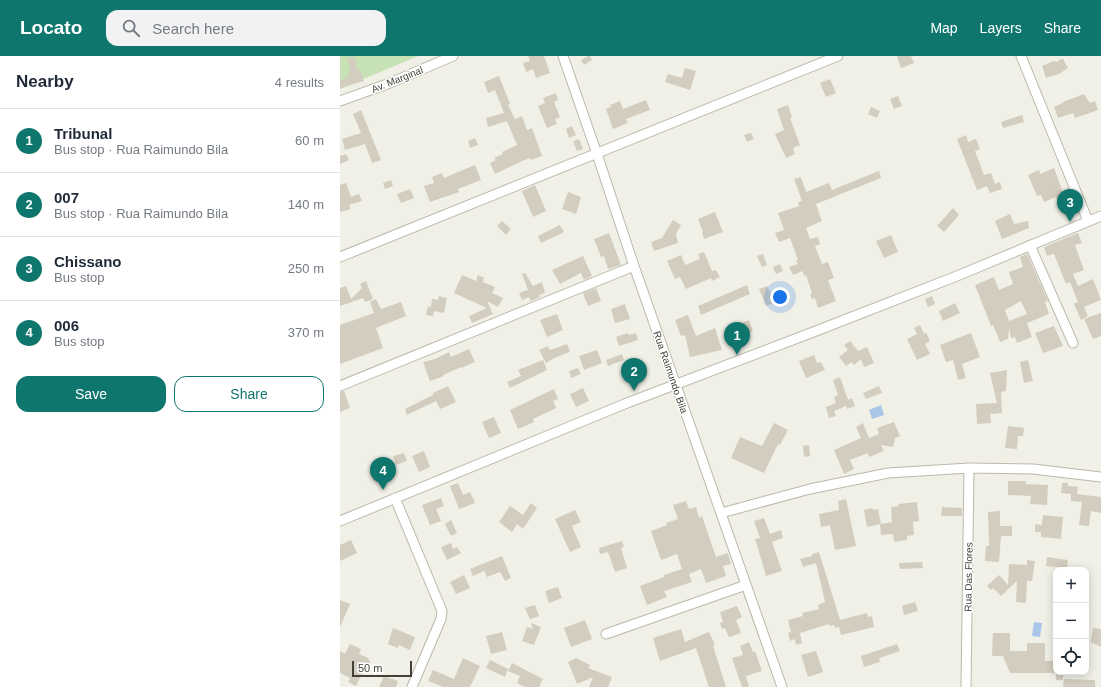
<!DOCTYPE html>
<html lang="en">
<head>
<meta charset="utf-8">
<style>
	:root { --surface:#fff; --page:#f2f2f3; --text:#1f2937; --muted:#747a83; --line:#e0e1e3; --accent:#0f766e }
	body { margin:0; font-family:Arial,sans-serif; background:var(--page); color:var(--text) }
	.controls { position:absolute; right:12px; bottom:12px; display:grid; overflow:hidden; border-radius:8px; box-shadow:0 2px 10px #0003 }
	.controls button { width:36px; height:36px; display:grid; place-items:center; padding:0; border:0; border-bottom:1px solid var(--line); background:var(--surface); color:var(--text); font:20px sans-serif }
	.scale { position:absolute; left:12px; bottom:10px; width:60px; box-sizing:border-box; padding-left:4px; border:2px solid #444037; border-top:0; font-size:11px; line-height:14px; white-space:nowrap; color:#444037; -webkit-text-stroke:3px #fff; paint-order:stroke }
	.you { position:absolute; left:440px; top:241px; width:14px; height:14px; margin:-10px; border:3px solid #fff; border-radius:50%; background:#1a73e8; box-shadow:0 0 0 6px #1a73e833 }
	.badge { display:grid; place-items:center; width:26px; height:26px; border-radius:50%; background:var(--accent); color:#fff; font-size:13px; font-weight:700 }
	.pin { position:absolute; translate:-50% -33px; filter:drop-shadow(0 1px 2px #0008) }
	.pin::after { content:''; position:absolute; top:21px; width:14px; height:12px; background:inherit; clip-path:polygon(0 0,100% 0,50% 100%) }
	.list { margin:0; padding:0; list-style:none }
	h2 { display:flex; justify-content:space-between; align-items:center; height:52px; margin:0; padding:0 16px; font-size:17px }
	h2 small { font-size:13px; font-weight:400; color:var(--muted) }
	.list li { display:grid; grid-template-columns:26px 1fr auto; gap:12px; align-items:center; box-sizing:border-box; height:64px; padding:0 16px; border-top:1px solid var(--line) }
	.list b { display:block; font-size:15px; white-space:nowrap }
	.list p { margin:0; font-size:13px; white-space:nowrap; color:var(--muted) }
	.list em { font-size:13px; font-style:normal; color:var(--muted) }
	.actions { display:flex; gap:8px; padding:12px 16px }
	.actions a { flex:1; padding:9px 0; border:1px solid var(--accent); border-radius:12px; text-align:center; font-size:14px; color:var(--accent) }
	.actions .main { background:var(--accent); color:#fff }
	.icon { flex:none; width:22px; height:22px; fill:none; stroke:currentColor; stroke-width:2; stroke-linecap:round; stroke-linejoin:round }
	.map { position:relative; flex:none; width:761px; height:631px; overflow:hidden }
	header { display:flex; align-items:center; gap:24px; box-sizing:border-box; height:56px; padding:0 20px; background:var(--accent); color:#fff }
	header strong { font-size:19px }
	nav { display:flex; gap:22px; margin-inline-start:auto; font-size:14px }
	.search { width:280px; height:36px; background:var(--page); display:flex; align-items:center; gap:10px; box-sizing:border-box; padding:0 14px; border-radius:12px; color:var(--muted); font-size:15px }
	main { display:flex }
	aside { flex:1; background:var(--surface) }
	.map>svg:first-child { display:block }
	.green { fill:#c6e1b4 }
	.water { fill:#a9c5e8 }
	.building { fill:#d2cdbe; fill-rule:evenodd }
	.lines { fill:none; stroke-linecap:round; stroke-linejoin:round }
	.minor-casing { stroke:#bcb8aa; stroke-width:11 }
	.minor { stroke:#fff; stroke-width:9 }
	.labels { text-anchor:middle; stroke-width:3; stroke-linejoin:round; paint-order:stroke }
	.street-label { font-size:10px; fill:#444037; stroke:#fff }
</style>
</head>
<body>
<header>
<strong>Locato</strong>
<div class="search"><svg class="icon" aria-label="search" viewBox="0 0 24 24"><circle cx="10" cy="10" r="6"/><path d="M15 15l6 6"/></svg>Search here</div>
<nav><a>Map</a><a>Layers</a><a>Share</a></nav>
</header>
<main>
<aside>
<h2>Nearby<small>4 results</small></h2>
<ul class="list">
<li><span class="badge">1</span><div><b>Tribunal</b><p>Bus stop · Rua Raimundo Bila</p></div><em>60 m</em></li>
<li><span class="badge">2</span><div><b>007</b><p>Bus stop · Rua Raimundo Bila</p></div><em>140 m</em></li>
<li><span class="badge">3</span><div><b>Chissano</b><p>Bus stop</p></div><em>250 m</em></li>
<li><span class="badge">4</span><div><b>006</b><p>Bus stop</p></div><em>370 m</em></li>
</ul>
<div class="actions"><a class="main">Save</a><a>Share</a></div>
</aside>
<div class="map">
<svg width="761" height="631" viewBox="0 0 761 631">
	<rect width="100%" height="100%" fill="#f1f0e7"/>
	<path class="green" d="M0,0H78L0,33Z"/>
	<path class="water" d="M541,349L544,359L532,363L529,354Z
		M694,566L702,567L700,581L692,580Z"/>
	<path class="building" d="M188,0H204L210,17L196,22L193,13L186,16L183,7L190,5Z
		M248,0H250L252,4L244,9L241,4Z
		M557,0H571L574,7L561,12Z
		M15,1L17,15L20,14L24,25L0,32V24L9,21L8,18L10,17L8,2Z
		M721,3H723L728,12L719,18L706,22L702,10L713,5L717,6Z
		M345,12L356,15L350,34L325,26L328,18L342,22Z
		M159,20L170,48L168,49L175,63L182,60L187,74L192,72L202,100L191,104L190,102L182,105L155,118L150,107L156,104L154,102L163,98L162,96L177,89L167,65L148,71L146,62L164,57L155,34L148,37L144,26Z
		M490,23L496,37L486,41L480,27Z
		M216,37L218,44L214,46L220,61L215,63L217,68L207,72L198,50L205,47L203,42Z
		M744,38L750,47L755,45L758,54L735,62L733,57L718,62L714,51L723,47V46Z
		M558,40L562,50L554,53L550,43Z
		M306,44L310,54L286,63L288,67L273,73L266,53L271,51L270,49L280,45L283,53Z
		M448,49L452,61L450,62L460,89L453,92L455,98L446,102L435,78L444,74L437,53Z
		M531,51L540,55L537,62L528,58Z
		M21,54L41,104L32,107L25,88L5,94L2,83L21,77L13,58Z
		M682,59L684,66L663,72L661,66Z
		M232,70L236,79L229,82L226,73Z
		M411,77L414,83L407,86L404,79Z
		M626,79L628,86L636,83L640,93L635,95L644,119L651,117L655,128L660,126L662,133L650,137L647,130L637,134L617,83Z
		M135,82L138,89L130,92L128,85Z
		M239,83L243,93L237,95L233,85Z
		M6,98L9,104L0,108V100Z
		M135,109L141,124L118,133L119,136L90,146L84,130L94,127L92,121L102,117L104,122Z
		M714,112L726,145L719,148L716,141L704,146L701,139L697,140L688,119L699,114L700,118Z
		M539,115L541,122L476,148L482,165L466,172L470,183L478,181L480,188L475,190L482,208L488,206L494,222L488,224L496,245L478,252L475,242L472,243L470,238L472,237L466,219L464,220L463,215L453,219L449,211L458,208L456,205L458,204L450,182L439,186L435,177L444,174L438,157L459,150L458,146L462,145L454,123L461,121L466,136L489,127L492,134Z
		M51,124L53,130L45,133L43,127Z
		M6,127L11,141L19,138L22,145L9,149L11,153L0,156V129Z
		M195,129L206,155L193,161L182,135Z
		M70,133L74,142L61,147L57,138Z
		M228,136L241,141L236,158L222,153Z
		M613,152L619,159L604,176L597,170Z
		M375,156L383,176L364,183L362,176H363L358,163Z
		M670,158L674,168L688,165L689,172L662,183L655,165Z
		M333,164L341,169L336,178L338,187L314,195L311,186L322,182Z
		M162,165L171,173L166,179L157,170Z
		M220,169L224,176L201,187L198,180Z
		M269,177L281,209L268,213L264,200L261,201L254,183Z
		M738,177L742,187L735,189L744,214L733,218L738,230L753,223L761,244L744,251L748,260L741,264L734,248L738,246L730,226L726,228L714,198L707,200L704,191Z
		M551,179L558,196L544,202L536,185Z
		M364,196L372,215L376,214L380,221L372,225L371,222L346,233L340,221L335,223L327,205L341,199L345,209L360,203L358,198Z
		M423,198L427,209L422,211L417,200Z
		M687,198L708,245L705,246L709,258L687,267L692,281L677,287L675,281L671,282L669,272L668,283L660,286L653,269L651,270L635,229L654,221L659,234L673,228L669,216L683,211L680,201ZM681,245L687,258L669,265L665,254Z
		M243,200L252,220L244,224L241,217L220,228L212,214Z
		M440,208L443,215L436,218L433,211Z
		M185,217L193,230L202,226L205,237L199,239L200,241L191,245L189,241L182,244L179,237L188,234L182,218Z
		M122,219L136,225L138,219L144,222L143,226L155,231L152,237L163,242L158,251L147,245L153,258L132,267L129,260L147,252L114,237Z
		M26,225L33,243L25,246L23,242L0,250V232L6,230L11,243L22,232L20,228Z
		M407,229L410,238L361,259L358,250Z
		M427,230L430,236L435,234L439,245L426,250L419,233Z
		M256,232L261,245L248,250L243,237Z
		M99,240L107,242L104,257L94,255L93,260L86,259L88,250L91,251L92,243L98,244Z
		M592,240L595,248L588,251L585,243Z
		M36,243L41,253L61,246L66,260L36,272L43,292L0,308V269L34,257L30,246Z
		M615,247L620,257L603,265L599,255Z
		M285,248L290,263L275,267L271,253Z
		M761,257V280L753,283L744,263Z
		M217,258L223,274L207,281L200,264Z
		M348,259L356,280L375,272L382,294L350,301L345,279L341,280L335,264Z
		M409,264L413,275L391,283L387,272Z
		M580,269L584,278L586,276L590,285L585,288L590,298L577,304L567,283L577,278L574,272Z
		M714,270L723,290L703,297L695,277Z
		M288,277L289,279L296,277L298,284L279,290L276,281Z
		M631,277L640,301L622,308L626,322L618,324L613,304L606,306L600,289Z
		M510,285L518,295L527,291L534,307L524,311L521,303L514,309L512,306L506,310L499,301L508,294L504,289Z
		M227,288L230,296L214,302L206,307L199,294L208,290L210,294Z
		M129,293L135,306L121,312V311L103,319L104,320L90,325L83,306L95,303L109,296L111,301Z
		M257,294L262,307L244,314L239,300Z
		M282,298L284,304L268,310L266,304Z
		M474,299L477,307L481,306L485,314L466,322L459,305Z
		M203,304L207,314L170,332L167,326L181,320L178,314Z
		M688,304L693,325L684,327L680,306Z
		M238,312L241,318L231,322L229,315Z
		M667,314L666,335L661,336L662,357L650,358L651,367L637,368L636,348L657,347L650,317Z
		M500,321L508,344L512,342L515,350L507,353L506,350L494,355L496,360L489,362L486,351L496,347L494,341L498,339L493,324Z
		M108,330L116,346L100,353L96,345L67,359L65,353L93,339V337Z
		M539,330L542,337L526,343L523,337Z
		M243,332L249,345L236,351L230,338Z
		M214,333L218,343L213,345L216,352L193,363L194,366L178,373L170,354Z
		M4,335L10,352L0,356V336Z
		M154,361L161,377L149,382L142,366Z
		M554,366L560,380L555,382L553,391L541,389L544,395L529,401L528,397L510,404L514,413L504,418L494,394L521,382L516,371L523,367L529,382L539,378L537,372Z
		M434,367L448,374L440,389L438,388L424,417L391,402L400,381L422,390Z
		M668,370L684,372L683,380H678L677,393L665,392Z
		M469,389L470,400L464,401L463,390Z
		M84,395L90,411L79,416L72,400Z
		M64,397L67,405L56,409L53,400Z
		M668,425H686V428L708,429L707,449L690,448L691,440L668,439Z
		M118,427L123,439L130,436L135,447L119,453L110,430Z
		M722,427H728V430L738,431L737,438L761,441V457L751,455L749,470L739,469L742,446L731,445V438L721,437Z
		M101,442L104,450L96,453L101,465L90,469L82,449Z
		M506,443L516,490L495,494L490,469L481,471L479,458L499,454L498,445Z
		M346,445L349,453L356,451L359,462L362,460L376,501L388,497L391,508L383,510L386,520L366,527L361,513L349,518L352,526L324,535L327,541L307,549L300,530L324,521V519L342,513L337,498L321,504L311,475L327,469L326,467L338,463L333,449Z
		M577,446L579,465L573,466L574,479L567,480V484L554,486L553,478L541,479L540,468L527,471L524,454L533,452V454L538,453L541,468L552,466L551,451L559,450L558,448Z
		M191,447L197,452L183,473L177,468L172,476L159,466L170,450L183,459Z
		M602,451L622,452V460H601Z
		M235,454L241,466L232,470L241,491L230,496L215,463Z
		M660,455V470H672V480H661L659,506L645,505L646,490H649L648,456Z
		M703,459L723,461L721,483L701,481V476H695V468L702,469Z
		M424,462L430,478L441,474L443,482L432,486L442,515L426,520L422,506L415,483L420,482L414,465Z
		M111,464L117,477L111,480L105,468Z
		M11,484L17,497L0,505V489Z
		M282,485L284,491L281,492L287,512L275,516L268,496L260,498L259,492Z
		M111,487L113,493L117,491L121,497L107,504L101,491Z
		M479,496L500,564L527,557L528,561L532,560L534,571L501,579L499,571L495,572L494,569L490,570L489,568L460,577L462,587L456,589L455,583L450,585L448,577L451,576L448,564L463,560L462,557L479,553L478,549L485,546L476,507L463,511L460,503L472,500V498Z
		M162,500L171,522L165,525L160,516L147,521L144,515L133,520L130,513Z
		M707,501L728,504L727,512L706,510Z
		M687,504L695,505L692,525H687L686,547L676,546L677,525L661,540L653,532L651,534L647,530L659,519L668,529L669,508L687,509Z
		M582,506L583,512L560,513L559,507Z
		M124,519L130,532L116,538L110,526Z
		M218,531L222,542L209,547L205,535Z
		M0,544L10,548L0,571Z
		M575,546L578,555L564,559L562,550Z
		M195,549L199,560L190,563L185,552Z
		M397,550L402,561L396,564L401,577L389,581L385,572L382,573L380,567L383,566L380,556Z
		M245,564L252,583L231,591L224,572Z
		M191,567L201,571L194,589L182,585L187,571L193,573Z
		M53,572L75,581L70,594L59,589L58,592L48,588Z
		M753,572L761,573V591L751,586Z
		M341,573L345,586L369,576L375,589L373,590L386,631H369L356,592L320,605L313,582Z
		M162,576L167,594L151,598L146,580Z
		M653,577H670V595H687V587H705V605H716V617H670L663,600H652Z
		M409,586L413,596L415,595L422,615L406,620L409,631H402L392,602L403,599L400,590Z
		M10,588L21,593L19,598L28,602L30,606L27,614L24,613L16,630L8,626L10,622L0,617V595L5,598Z
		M557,588L560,595L539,602L540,606L524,611L521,600Z
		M476,595L483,616L468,621L461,599Z
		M123,602L140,610L130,631H103L88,625L93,614L114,623Z
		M236,602L250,609L248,612L272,621L268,631H249L253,621L237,628L228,606Z
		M150,604L168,613L165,621L146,612Z
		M172,607L203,623L199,631H185L177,627L180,620L168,615Z
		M716,616H723V624H716Z
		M44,620L58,625L56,631H39Z
		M724,623L755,624V631H723Z"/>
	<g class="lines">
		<defs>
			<path id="minor" d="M223,0L257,98L294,210L442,631
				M681,0L748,165
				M0,45L50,27L113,0
				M690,189L733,287
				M0,201L498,0
				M0,330L294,210
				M55,442L102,555L101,563L72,631
				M381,457L470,433L548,417L629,412L693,413L761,421
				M0,465L287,347L476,275L617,220L761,160
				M266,578L406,529
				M626,631L629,412"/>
		</defs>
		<use href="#minor" class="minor-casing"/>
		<use href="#minor" class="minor"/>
	</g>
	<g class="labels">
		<g class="street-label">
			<text transform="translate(57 23) rotate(-22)" y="4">Av. Marginal</text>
			<text transform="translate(331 316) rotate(71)" y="4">Rua Raimundo Bila</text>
			<text transform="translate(628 521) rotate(-89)" y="4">Rua Das Flores</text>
		</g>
	</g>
</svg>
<div class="controls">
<button>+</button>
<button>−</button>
<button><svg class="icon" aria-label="locate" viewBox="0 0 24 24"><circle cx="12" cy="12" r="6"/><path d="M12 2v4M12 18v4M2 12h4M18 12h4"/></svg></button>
</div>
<div class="scale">50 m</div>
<div class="you"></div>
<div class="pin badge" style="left:397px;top:299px">1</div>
<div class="pin badge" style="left:294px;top:335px">2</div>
<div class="pin badge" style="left:730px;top:166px">3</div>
<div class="pin badge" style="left:43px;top:434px">4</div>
</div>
</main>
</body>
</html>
